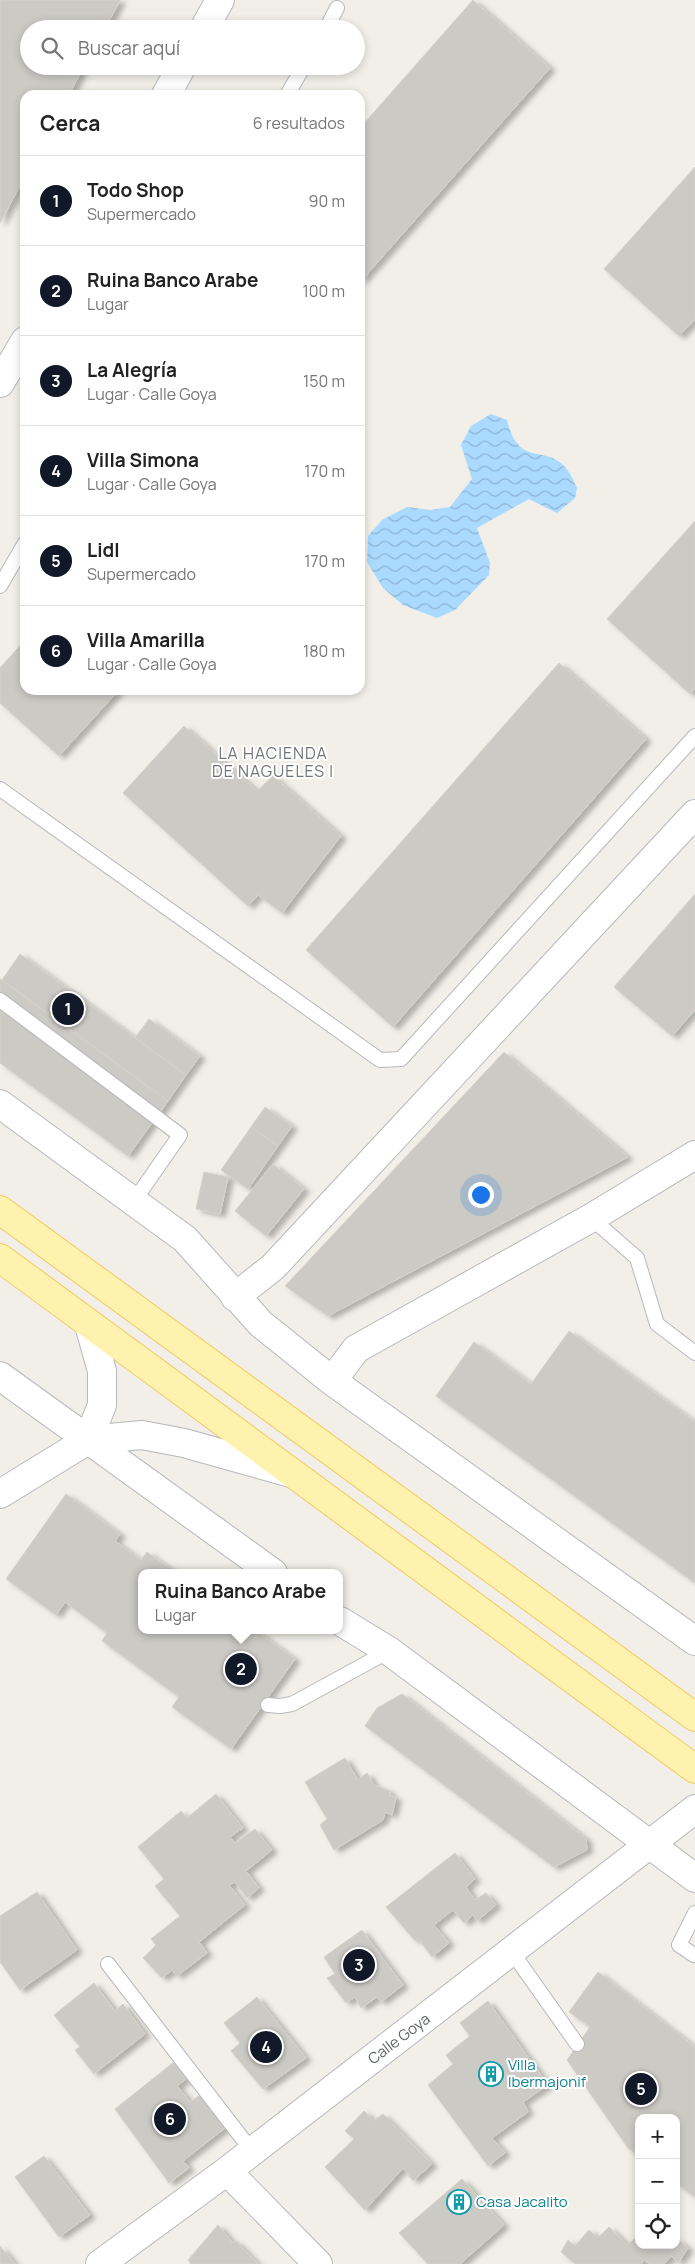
<!DOCTYPE html>
<html lang="es">
<head>
<meta charset="utf-8">
<style>
	:root { --surface:#fff; --page:#f2f2f2; --text:#222; --muted:#767676; --line:#e0e0e0; --accent:#111827 }
	body { margin:0; font-family:Manrope,sans-serif; background:var(--page); color:var(--text) }
	.controls { position:absolute; right:15px; bottom:15px; display:grid; overflow:hidden; border-radius:10px; box-shadow:0 2px 8px #0003 }
	.controls button { width:45px; height:45px; display:grid; place-items:center; padding:0; border:0; border-bottom:1px solid var(--line); background:var(--surface); color:var(--text); font:25px sans-serif }
	.you { position:absolute; left:480px; top:1194px; width:18px; height:18px; margin:-12px; border:4px solid #fff; border-radius:50%; background:#1a73e8; box-shadow:0 0 0 8px #1a73e833 }
	.badge { display:grid; place-items:center; width:32px; height:32px; border-radius:50%; background:var(--accent); color:#fff; font-size:16px; font-weight:700 }
	.pin { position:absolute; translate:-50% -50%; border:2px solid #fff; box-shadow:0 1px 5px #0006 }
	.popup { position:absolute; left:138px; top:1569px; width:205px; height:65px; box-sizing:border-box; display:grid; place-content:center; border-radius:10px; background:var(--surface); filter:drop-shadow(0 1px 4px #0005); font-size:16px; white-space:nowrap; color:var(--muted) }
	.popup b { font-size:19px; color:var(--text) }
	.popup::after { content:''; position:absolute; left:50%; top:100%; margin-left:-10px; border:10px solid transparent; border-top-color:var(--surface) }
	.list { margin:0; padding:0; list-style:none }
	h2 { display:flex; justify-content:space-between; align-items:center; height:65px; margin:0; padding:0 20px; font-size:21px }
	h2 small { font-size:16px; font-weight:400; color:var(--muted) }
	.list li { display:grid; grid-template-columns:32px 1fr auto; gap:15px; align-items:center; box-sizing:border-box; height:90px; padding:0 20px; border-top:1px solid var(--line) }
	.list b { display:block; font-size:19px; white-space:nowrap }
	.list p { margin:0; font-size:16px; white-space:nowrap; color:var(--muted) }
	.list em { font-size:16px; font-style:normal; color:var(--muted) }
	.icon { flex:none; width:28px; height:28px; fill:none; stroke:currentColor; stroke-width:2; stroke-linecap:round; stroke-linejoin:round }
	.map { position:relative; flex:none; width:695px; height:2264px; overflow:hidden }
	.search { position:absolute; background:var(--surface); box-shadow:0 2px 8px #0003; left:20px; top:20px; width:345px; height:55px; display:flex; align-items:center; gap:12px; box-sizing:border-box; padding:0 18px; border-radius:28px; color:var(--muted); font-size:19px }
	.panel { position:absolute; background:var(--surface); box-shadow:0 2px 8px #0003; left:20px; top:90px; width:345px; height:605px; border-radius:15px }
	.map>svg:first-child { display:block }
	.water { fill:url(#water-waves) }
	.building { fill:#cccac5; stroke:#d6d1c6; filter:url(#shadow) }
	.lines { fill:none; stroke-linecap:round; stroke-linejoin:round }
	.lane-casing { stroke:#b5b8bc; stroke-width:16 }
	.street-casing { stroke:#b5b8bc; stroke-width:30 }
	.secondary-casing { stroke:#b6babf; stroke-width:30 }
	.primary-casing { stroke:#f2c960; stroke-width:30 }
	.lane { stroke:#fff; stroke-width:14 }
	.street { stroke:#fff; stroke-width:28 }
	.secondary { stroke:#fff; stroke-width:28 }
	.primary { stroke:#fff2af; stroke-width:28 }
	.labels { text-anchor:middle; stroke-width:4; stroke-linejoin:round; paint-order:stroke }
	.street-label { font-size:15px; fill:#5f6368; stroke:#fff }
	.culture-label { font-size:15px; fill:#0d838f; stroke:#fff; text-anchor:start }
	.neighbourhood-label { font-size:16px; letter-spacing:1px; fill:#70757a; stroke:#fff }
</style>
</head>
<body>
<div class="map">
<svg width="695" height="2264" viewBox="0 0 695 2264">
	<defs>
		<pattern id="water-waves" width="16" height="10" patternUnits="userSpaceOnUse" patternTransform="scale(1.25)"><rect width="16" height="10" fill="#aadaff"/><path d="M0 5q4-4 8 0t8 0" fill="none" stroke="#8eb4d2"/></pattern>
		<filter id="shadow"><feDropShadow dx="5.5" dy="3" stdDeviation="2.5" flood-color="#0004"/></filter>
	</defs>
	<rect width="100%" height="100%" fill="#f1efe8"/>
	<path class="water" d="M491,414L507,420C519,469 544,443 566,468C571,474 574,482 577,488L575,498L557,513L529,499L477,528L490,563L489,575L455,610L437,618L403,605L383,588L367,562L368,536L382,520L407,507L430,510L450,507L472,479L461,445L471,426Z"/>
	<path class="building" d="M0,0H120L105,29H29V66H84L69,95H25V176L0,223Z
		M473,0L550,68L360,282V128Z
		M695,167V319L679,336L604,269Z
		M695,521V688L690,694L607,619Z
		M25,640V690H119L59,756L0,703V668Z
		M559,663L646,739L393,1027L306,950Z
		M184,726L257,791L273,776L341,836L282,913L258,895L248,906L123,793Z
		M695,894V1010L672,1036L614,987Z
		M20,954L186,1075L168,1101L2,980Z
		M0,979L168,1101L128,1156L0,1063Z
		M149,1019L200,1056L186,1075L135,1038Z
		M504,1052L628,1157L328,1316L285,1286Z
		M265,1107L292,1126L278,1146L251,1127Z
		M251,1127L278,1146L248,1189L221,1170Z
		M273,1164L304,1189L266,1236L235,1211Z
		M204,1172L228,1177L220,1214L196,1209Z
		M569,1331L695,1422V1583L436,1396L474,1342L531,1384Z
		M66,1494L120,1534L115,1541L141,1560L147,1552L176,1573H142V1630H255L295,1659L231,1749L172,1707L179,1697L102,1641L107,1633L65,1602L56,1615L6,1579Z
		M402,1694L586,1839L587,1850L554,1867L365,1726L377,1708Z
		M345,1758L358,1780L367,1773L374,1785L390,1791V1796L396,1797L392,1815L385,1812L383,1820L334,1850L320,1825L327,1819L305,1782Z
		M216,1794L243,1828L230,1837L235,1843L255,1829L272,1850L246,1871L259,1888L247,1898L235,1882L229,1885L245,1905L199,1942L207,1953L177,1976L172,1970L162,1978L143,1958L156,1945L151,1939L180,1916L155,1886L164,1879L138,1847L181,1811L187,1818Z
		M455,1853L475,1879L466,1887L475,1900L486,1893L496,1905L477,1921L473,1915L464,1923L453,1910L434,1925L449,1943L432,1957L418,1938L415,1941L386,1907Z
		M37,1892L77,1950L20,1990L0,1962V1916Z
		M362,1930L403,1985L381,2002L377,1997L361,2008L355,1997L346,2003L327,1978L335,1974L324,1957Z
		M598,1972L695,2047V2197L676,2183V2118H639V2156L628,2148L567,2060L590,2027L569,2012Z
		M94,1983L115,2011L123,2004L145,2034L94,2074L75,2050L80,2047L54,2015Z
		M257,1997L306,2058L263,2089L231,2051L240,2043L224,2023Z
		M488,2001L548,2085L523,2102L528,2112L492,2138L505,2153L488,2166L428,2085L453,2064L446,2055L470,2036L460,2023Z
		M174,2062L186,2079L177,2086L190,2102L200,2095L225,2128L183,2161L189,2168L169,2183L115,2109Z
		M364,2111L373,2121L383,2114L432,2164L413,2181L403,2168L365,2210L325,2167L354,2139L345,2131Z
		M44,2156L90,2215L59,2237L15,2177Z
		M462,2179L504,2225L460,2264H428L399,2233Z
		M218,2225L233,2243L236,2241L258,2264H191L188,2260Z
		M609,2227L628,2245L639,2234V2245H660L664,2249L667,2245H676V2238L688,2248L678,2263L672,2256L664,2264H650L644,2260L641,2264H575L561,2252L568,2240L575,2246L589,2230L598,2238Z
		M0,2246L15,2264H0Z"/>
	<g class="lines">
		<defs>
			<path id="lane" d="M326,29L337,8
				M287,95L304,66
				M0,586L25,543
				M0,789L380,1060L401,1059L695,736
				M0,1000L180,1135L134,1201
				M591,1218L637,1258L657,1324L695,1353
				M268,1705L280,1706L292,1704L389,1651
				M512,1952L577,2044
				M694,1955L679,1945L695,1913
				M108,1964L252,2151"/>
			<path id="street" d="M0,1104L185,1239L261,1324L332,1381L695,1641
				M235,1297L273,1267L695,814
				M0,1376L273,1573
				M332,1381L356,1349L591,1218L695,1155
				M88,1440L102,1405V1371L89,1325
				M0,1494L88,1440L142,1435L184,1443L291,1473
				M340,1621L389,1651L695,1878
				M227,2171L318,2264
				M100,2264L227,2171L695,1809"/>
			<path id="secondary" d="M204,29L220,0
				M166,95L182,66
				M0,383L25,341"/>
			<path id="primary" d="M0,1210L695,1717
				M0,1258L695,1769"/>
		</defs>
		<use href="#lane" class="lane-casing"/>
		<use href="#street" class="street-casing"/>
		<use href="#secondary" class="secondary-casing"/>
		<use href="#primary" class="primary-casing"/>
		<use href="#lane" class="lane"/>
		<use href="#street" class="street"/>
		<use href="#secondary" class="secondary"/>
		<use href="#primary" class="primary"/>
	</g>
	<defs>
		<symbol id="building-ring" viewBox="-11 -11 22 22"><circle r="9.5" fill="#fff" stroke="#0f9aa8" stroke-width="1.5"/><path d="M-4-6H4V6H1V3H-1V6H-4ZM-2.5-4.3h1.7v1.8h-1.7ZM.8-4.3h1.7v1.8H.8ZM-2.5-1h1.7V.8h-1.7ZM.8-1h1.7V.8H.8Z" fill="#0f9aa8"/></symbol>
	</defs>
	<g fill-rule="evenodd">
		<use href="#building-ring" x="477" y="2060" width="28" height="28"/>
		<use href="#building-ring" x="445" y="2188" width="28" height="28"/>
	</g>
	<g class="labels">
		<g class="street-label">
			<text transform="translate(399 2039) rotate(-37)" y="5">Calle Goya</text>
		</g>
		<g class="culture-label">
			<text x="508" y="2070">Villa<tspan x="508" dy="17">Ibermajonif</tspan></text>
			<text x="476" y="2207">Casa Jacalito</text>
		</g>
		<g class="neighbourhood-label">
			<text x="273" y="759">LA HACIENDA<tspan x="273" dy="18">DE NAGUELES I</tspan></text>
		</g>
	</g>
</svg>
<div class="controls">
<button>+</button>
<button>−</button>
<button><svg class="icon" aria-label="locate" viewBox="0 0 24 24"><circle cx="12" cy="12" r="6"/><path d="M12 2v4M12 18v4M2 12h4M18 12h4"/></svg></button>
</div>
<div class="you"></div>
<div class="pin badge" style="left:68px;top:1009px">1</div>
<div class="pin badge" style="left:241px;top:1669px">2</div>
<div class="popup"><b>Ruina Banco Arabe</b>Lugar</div>
<div class="pin badge" style="left:359px;top:1965px">3</div>
<div class="pin badge" style="left:266px;top:2047px">4</div>
<div class="pin badge" style="left:641px;top:2089px">5</div>
<div class="pin badge" style="left:170px;top:2119px">6</div>
<div class="search"><svg class="icon" aria-label="search" viewBox="0 0 24 24"><circle cx="10" cy="10" r="6"/><path d="M15 15l6 6"/></svg>Buscar aquí</div>
<section class="panel">
<h2>Cerca<small>6 resultados</small></h2>
<ul class="list">
<li><span class="badge">1</span><div><b>Todo Shop</b><p>Supermercado</p></div><em>90 m</em></li>
<li><span class="badge">2</span><div><b>Ruina Banco Arabe</b><p>Lugar</p></div><em>100 m</em></li>
<li><span class="badge">3</span><div><b>La Alegría</b><p>Lugar · Calle Goya</p></div><em>150 m</em></li>
<li><span class="badge">4</span><div><b>Villa Simona</b><p>Lugar · Calle Goya</p></div><em>170 m</em></li>
<li><span class="badge">5</span><div><b>Lidl</b><p>Supermercado</p></div><em>170 m</em></li>
<li><span class="badge">6</span><div><b>Villa Amarilla</b><p>Lugar · Calle Goya</p></div><em>180 m</em></li>
</ul>
</section>
</div>
</body>
</html>
